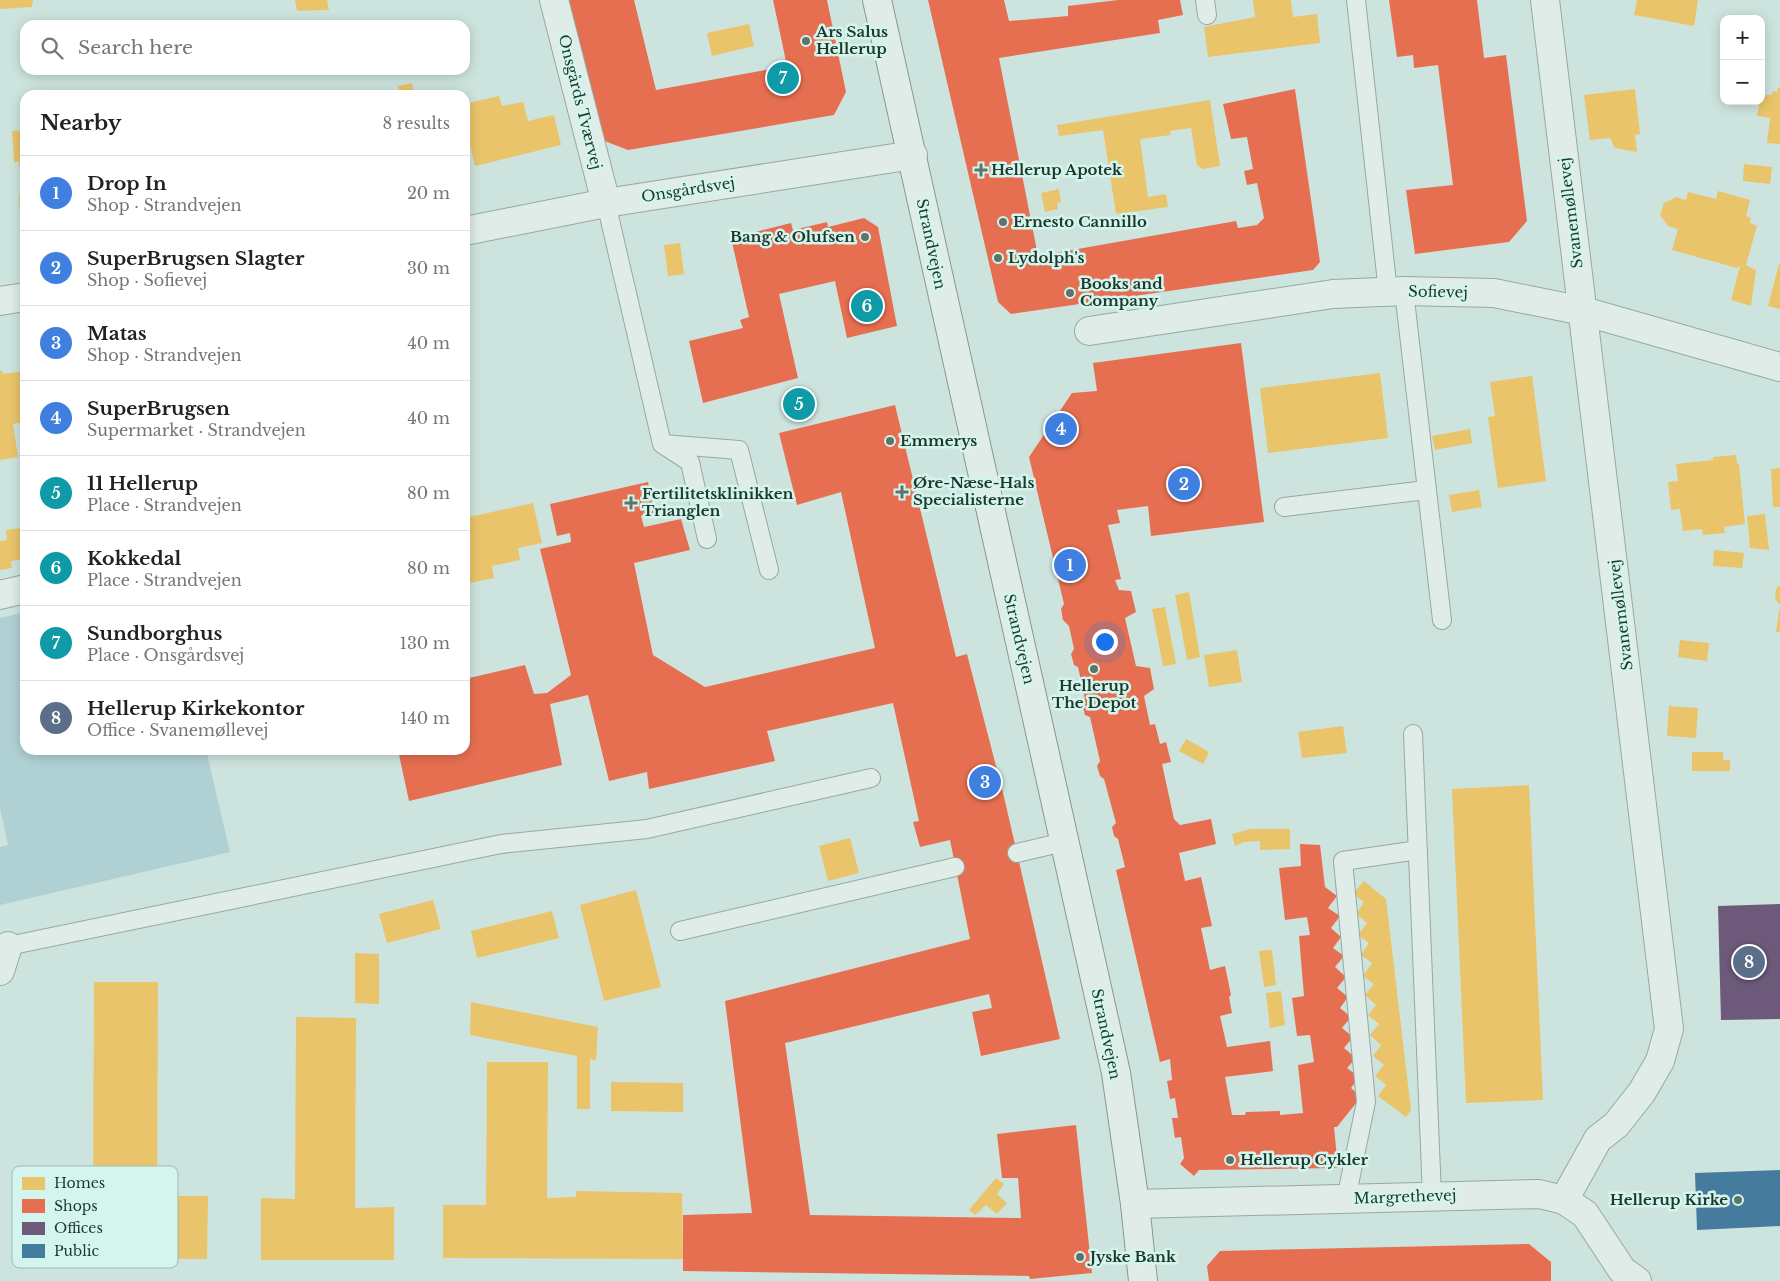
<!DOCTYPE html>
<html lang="en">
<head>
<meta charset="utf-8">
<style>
	:root { --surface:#fff; --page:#f6f6f6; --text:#222; --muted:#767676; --line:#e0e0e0; --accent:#5c746a }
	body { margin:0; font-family:"Libre Baskerville",serif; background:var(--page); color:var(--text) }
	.controls { position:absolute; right:15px; top:15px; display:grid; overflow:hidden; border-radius:10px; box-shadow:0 2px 12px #0003 }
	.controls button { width:45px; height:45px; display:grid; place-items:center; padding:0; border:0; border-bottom:1px solid var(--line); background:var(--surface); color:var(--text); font:25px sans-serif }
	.you { position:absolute; left:1104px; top:641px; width:18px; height:18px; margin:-12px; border:4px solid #fff; border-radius:50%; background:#1a73e8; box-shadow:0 0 0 8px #1a73e833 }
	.badge { display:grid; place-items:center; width:32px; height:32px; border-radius:50%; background:var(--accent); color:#fff; font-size:16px; font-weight:700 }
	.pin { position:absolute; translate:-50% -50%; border:2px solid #fff; box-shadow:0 1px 5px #0006 }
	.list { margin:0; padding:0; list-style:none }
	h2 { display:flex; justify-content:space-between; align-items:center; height:65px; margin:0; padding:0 20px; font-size:21px }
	h2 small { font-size:16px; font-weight:400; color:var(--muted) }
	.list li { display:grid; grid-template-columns:32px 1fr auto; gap:15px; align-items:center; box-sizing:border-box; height:75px; padding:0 20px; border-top:1px solid var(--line) }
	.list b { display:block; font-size:19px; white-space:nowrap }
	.list p { margin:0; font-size:16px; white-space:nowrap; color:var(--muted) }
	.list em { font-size:16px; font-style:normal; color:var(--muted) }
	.icon { flex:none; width:28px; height:28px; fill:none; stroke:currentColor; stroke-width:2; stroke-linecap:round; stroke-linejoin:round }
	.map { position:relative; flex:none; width:1780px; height:1281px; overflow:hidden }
	.search { position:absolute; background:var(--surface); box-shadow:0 2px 12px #0003; left:20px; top:20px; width:450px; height:55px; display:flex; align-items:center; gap:12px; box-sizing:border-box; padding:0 18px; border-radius:15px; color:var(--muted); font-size:19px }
	.panel { position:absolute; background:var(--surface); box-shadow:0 2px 12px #0003; left:20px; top:90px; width:450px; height:665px; border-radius:15px }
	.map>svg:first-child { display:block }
	.green { fill:#b0d1d4 }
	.homes { fill:#e9c46a }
	.shops { fill:#e76f51 }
	.offices { fill:#6d597a }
	.public { fill:#457b9d }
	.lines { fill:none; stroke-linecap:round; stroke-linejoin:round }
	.service-casing { stroke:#96a9a3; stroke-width:20 }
	.minor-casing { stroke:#96a9a3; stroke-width:30 }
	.secondary-casing { stroke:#869992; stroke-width:30 }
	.service { stroke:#dfece8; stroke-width:18 }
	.minor { stroke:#dfece8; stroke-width:28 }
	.secondary { stroke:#dfece8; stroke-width:28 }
	.poi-dot { fill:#5c746a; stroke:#d4f5ed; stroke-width:2 }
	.labels { text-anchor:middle; stroke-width:5; stroke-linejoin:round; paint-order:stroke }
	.poi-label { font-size:15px; font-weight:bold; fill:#1f382c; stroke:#d4f5ed; text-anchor:start }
	.street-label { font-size:15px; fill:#1f382c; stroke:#d4f5ed }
	.key { fill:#d4f5ed; stroke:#9ebcb3; stroke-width:1 }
	.key-label { font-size:14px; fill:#1f382c }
</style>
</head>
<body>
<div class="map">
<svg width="1780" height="1281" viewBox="0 0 1780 1281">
	<rect width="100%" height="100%" fill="#cde4de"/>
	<path class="green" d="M25,612V750H206L230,852L0,905V847L8,845L0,808V618Z"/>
	<path class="homes" d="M0,0H33L32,7L0,9Z
		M295,0H327L329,10L297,11Z
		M1253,0H1291L1293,17L1317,14L1320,43L1208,57L1204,27L1255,17Z
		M1637,0H1698L1694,26L1634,15Z
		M749,24L754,46L712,56L707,33Z
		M412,83L414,95H400L398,86Z
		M1778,87L1780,88V144L1767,143L1770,118L1757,116L1761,94L1772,95L1773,91L1777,92Z
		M1635,89L1640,134L1635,135L1637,152L1615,148L1610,138L1590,140L1584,95Z
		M499,96L502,106L523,102L528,121L554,115L561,145L475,166L467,132H465V104Z
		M1210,100L1220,166L1203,169L1197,165L1191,128L1170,131L1171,135L1140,139L1148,197L1166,194L1168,207L1116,214L1103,130L1059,136L1057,125Z
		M25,130V214H20L19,196H22L19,162H14L12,131Z
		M1744,164L1772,167L1770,184L1743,181Z
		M1059,189L1061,202L1057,203L1058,209L1045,212L1041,193Z
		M1718,191L1750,200L1746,216L1751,218L1750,223L1757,226L1746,265L1756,270L1751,306L1731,300L1740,266L1737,268L1672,250L1678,229L1668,226L1660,215L1664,203L1676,197L1686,200L1688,192L1716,199Z
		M680,243L684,274L668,276L664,245Z
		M1779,264H1780V309L1768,306Z
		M0,371H2L3,374L25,371V422L13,424L18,457L0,460Z
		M1380,373L1388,438L1268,453L1260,388Z
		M1532,376L1546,481L1498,488L1488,417L1495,416L1490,382Z
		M803,390L809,416L796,419L790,392Z
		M1470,429L1472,443L1435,450L1432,436Z
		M1736,455L1737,464H1739L1745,524L1724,527L1725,533L1703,535L1702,529L1683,531L1680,509L1671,510L1668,482L1678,481L1676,464L1713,460V457Z
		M1780,468V507H1773L1771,469Z
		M1479,490L1482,507L1452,512L1449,495Z
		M533,503L542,543L518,548L520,560L492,566L494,578L465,584V518Z
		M1765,514L1769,550L1750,548L1747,516Z
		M21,528L25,559L11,561L12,568L0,570V541L7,540L6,530Z
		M1714,550L1744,553L1742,568L1713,566Z
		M1780,585V632H1776L1780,605L1775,599L1776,589Z
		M1189,592L1200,657L1187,660L1175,595Z
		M1165,607L1176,664L1163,666L1152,609Z
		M1680,640L1709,643L1707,661L1678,657Z
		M1237,650L1242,682L1209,687L1204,655Z
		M1669,706L1698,708L1696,738L1667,736Z
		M1343,726L1347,753L1302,758L1298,732Z
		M1186,739L1209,752L1203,764L1179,751Z
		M1692,752H1723V760H1730V771H1692Z
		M1529,785L1543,1100L1466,1103L1452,789Z
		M1250,829H1290V849L1260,850V841L1244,842L1235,846L1232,834Z
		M850,838L859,873L828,881L819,846Z
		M1364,881L1386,899L1411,1110L1406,1117L1378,1096L1386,1085L1375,1076L1384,1065L1373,1056L1381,1045L1370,1035L1379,1024L1368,1015L1376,1005L1365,995L1374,984L1363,976L1372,963L1361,955L1369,943L1358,935L1367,923L1356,914L1364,902L1353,894Z
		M636,890L661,987L604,1001L580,905Z
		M433,900L441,929L387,943L379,914Z
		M552,911L559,938L477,958L471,931Z
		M1272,950L1276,985L1264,987L1259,951Z
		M355,953L379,954V1004L355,1003Z
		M94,982H158L157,1196H208L207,1259L47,1258V1195H93Z
		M1281,991L1285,1025L1270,1028L1266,993Z
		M471,1002L598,1027L596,1060L590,1059V1109H577V1056L470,1035Z
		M296,1017L356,1018L355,1208L394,1207V1260H261V1198L295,1199Z
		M487,1062H548L547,1198L576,1197V1191L682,1193L683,1259L443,1258V1205H486Z
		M611,1082L683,1083V1112L611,1111Z
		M996,1178L1004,1184L997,1194L1007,1203L997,1214L986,1205L975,1215L969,1210Z"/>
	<path class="shops" d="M568,0H634L656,90L787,66L773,0H827L846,92L834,115L628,150L602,140Z
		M928,0H1004L1009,21L1068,16V6L1118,0H1180L1183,15L1158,20L1160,33L999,58L1038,256L1236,221L1238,228L1257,225L1264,218L1257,183L1247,185L1244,171L1253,169L1247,137L1231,139L1223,104L1295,89L1320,262L1313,270L1011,314L998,302Z
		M1389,0H1477L1484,58L1506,55L1527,221L1509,242L1415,254L1406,190L1453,185L1438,65L1414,68L1413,55L1397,57Z
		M864,218L878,227L897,326L847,338L835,281L779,294L798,378L703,403L689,341L743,328L740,320L749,317L731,238L791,223L793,230L827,222L828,227Z
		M1241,343L1264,522L1151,536L1148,506L1117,510L1120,523L1108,525L1121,579L1115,580L1119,590L1131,591L1136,612L1125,618L1136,666L1150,668L1154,689L1144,696L1150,725L1155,724L1160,744L1166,742L1171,762L1162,764L1174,819L1180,825L1211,819L1216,844L1179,853L1185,881L1201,877L1212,926L1201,928L1210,970L1225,966L1231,995L1229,997L1232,1013L1220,1016L1227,1047L1270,1041L1273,1071L1225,1077L1232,1115H1245L1246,1112L1280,1111V1115L1303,1113L1298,1065L1314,1062L1310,1035L1297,1036L1292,998L1304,996L1299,936L1310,935L1307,917L1285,920L1279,868L1301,866L1300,844L1320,845L1325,887L1337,896L1328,908L1340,916L1331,928L1341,937L1333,948L1344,956L1335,967L1346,977L1337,988L1348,997L1340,1008L1351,1017L1342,1028L1353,1037L1344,1048L1356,1058L1347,1068L1359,1077L1351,1088L1361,1097L1337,1127H1334L1338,1168L1199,1170L1194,1176L1180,1164L1184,1158L1181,1137L1175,1138L1172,1118H1178L1175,1098L1170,1099L1167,1081L1172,1080L1170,1059L1160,1062L1116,870L1125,867L1118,839L1114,836L1112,827L1116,823L1104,779L1100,776L1097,766L1100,761L1090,717L1085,715L1082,704L1085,699L1078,667L1074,665L1071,654L1074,649L1069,626L1063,620L1061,609L1064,604L1029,457L1072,393L1097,391L1093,363Z
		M895,405L956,657L967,654L1004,797L1060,1039L981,1056L972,1012L992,1008L989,994L785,1043L810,1215L1021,1218L1018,1178H1002L997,1134L1076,1125L1092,1273L1030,1279L1029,1276L683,1271V1215L752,1213L725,1001L970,939L950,840L920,847L913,822L919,821L893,703L767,731L775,761L649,789L647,772L609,781L588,695L550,704L562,765L409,801L398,750H465V679L525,665L534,694L547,693L571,675L540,549L571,542L570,533L557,536L550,504L648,482L654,513L641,516L644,527L681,519L690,550L634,563L653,655L705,687L875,648L841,492L797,505L779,433Z
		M1529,1244L1551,1262V1281H1209L1207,1266L1220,1251Z"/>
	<path class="offices" d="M1780,904V1019L1721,1020L1718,906Z"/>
	<path class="public" d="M1780,1170V1226L1697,1230L1695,1173Z"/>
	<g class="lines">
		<defs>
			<path id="service" d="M1205,0L1207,15
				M1356,0L1388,292
				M606,203L662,444L690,462L707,539
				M1404,291L1442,620
				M663,444L739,450L769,570
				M1284,507L1426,490
				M1413,734L1432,1196
				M1017,853L1064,842
				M680,931L955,867
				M8,946L501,844L647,829L871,778
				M1346,1199L1366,1102L1343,861L1418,850"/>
			<path id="minor" d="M554,0L606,203
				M1545,0L1669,1029L1660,1061L1642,1092L1616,1125L1598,1139L1564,1200
				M465,231L606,203L913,155
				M0,301L25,297
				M1089,331L1333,294L1404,291L1494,293L1583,311L1780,367
				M0,595L25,589
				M0,971L8,946
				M1135,1204L1539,1194L1564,1200L1585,1214L1622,1270L1637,1281"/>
			<path id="secondary" d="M877,0L1116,1073L1135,1204L1143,1281"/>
		</defs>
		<use href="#service" class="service-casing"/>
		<use href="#minor" class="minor-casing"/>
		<use href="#secondary" class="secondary-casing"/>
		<use href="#service" class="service"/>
		<use href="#minor" class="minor"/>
		<use href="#secondary" class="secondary"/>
	</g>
	<g class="poi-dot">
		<circle cx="806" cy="41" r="5"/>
		<path d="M978.5 162.5h5v5h5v5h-5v5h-5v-5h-5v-5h5z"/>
		<circle cx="1003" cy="222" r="5"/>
		<circle cx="865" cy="237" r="5"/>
		<circle cx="998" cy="258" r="5"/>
		<circle cx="1070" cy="293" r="5"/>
		<circle cx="890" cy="441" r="5"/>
		<path d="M899.5 484.5h5v5h5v5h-5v5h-5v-5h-5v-5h5z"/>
		<path d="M628.5 495.5h5v5h5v5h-5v5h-5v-5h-5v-5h5z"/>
		<circle cx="1094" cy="669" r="5"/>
		<circle cx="1230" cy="1160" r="5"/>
		<circle cx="1738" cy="1200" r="5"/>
		<circle cx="1080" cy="1257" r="5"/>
	</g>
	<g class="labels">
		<g class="poi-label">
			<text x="816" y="37">Ars Salus<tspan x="816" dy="17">Hellerup</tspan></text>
			<text x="991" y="175">Hellerup Apotek</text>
			<text x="1013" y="227">Ernesto Cannillo</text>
			<text x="855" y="242" text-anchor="end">Bang &amp; Olufsen</text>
			<text x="1008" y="263">Lydolph's</text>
			<text x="1080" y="289">Books and<tspan x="1080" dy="17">Company</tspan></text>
			<text x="900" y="446">Emmerys</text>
			<text x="913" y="488">Øre-Næse-Hals<tspan x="913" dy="17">Specialisterne</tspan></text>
			<text x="642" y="499">Fertilitetsklinikken<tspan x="642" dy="17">Trianglen</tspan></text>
			<text x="1094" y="691" text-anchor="middle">Hellerup<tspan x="1094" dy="17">The Depot</tspan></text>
			<text x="1240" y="1165">Hellerup Cykler</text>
			<text x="1728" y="1205" text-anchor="end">Hellerup Kirke</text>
			<text x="1090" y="1262">Jyske Bank</text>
		</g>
		<g class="street-label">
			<text transform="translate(580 102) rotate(76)" y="5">Onsgårds Tværvej</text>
			<text transform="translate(688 190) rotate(-9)" y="5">Onsgårdsvej</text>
			<text transform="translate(1571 213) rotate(-97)" y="5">Svanemøllevej</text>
			<text transform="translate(931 244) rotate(78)" y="5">Strandvejen</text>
			<text transform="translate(1438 292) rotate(1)" y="5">Sofievej</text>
			<text transform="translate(1621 615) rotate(-97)" y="5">Svanemøllevej</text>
			<text transform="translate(1019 639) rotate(77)" y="5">Strandvejen</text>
			<text transform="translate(1106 1034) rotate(78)" y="5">Strandvejen</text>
			<text transform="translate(1405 1197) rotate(-2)" y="5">Margrethevej</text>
		</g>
	</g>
	<rect x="12" y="1166" width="166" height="102" rx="8" class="key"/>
	<rect x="22" y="1177" width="23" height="13" fill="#e9c46a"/>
	<rect x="22" y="1199" width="23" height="14" fill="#e76f51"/>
	<rect x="22" y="1222" width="23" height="13" fill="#6d597a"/>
	<rect x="22" y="1244" width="23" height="14" fill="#457b9d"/>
	<g class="key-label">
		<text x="54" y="1188">Homes</text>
		<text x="54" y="1211">Shops</text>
		<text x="54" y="1233">Offices</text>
		<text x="54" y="1256">Public</text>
	</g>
</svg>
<div class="controls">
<button>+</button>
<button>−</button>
</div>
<div class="you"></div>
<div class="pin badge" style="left:1070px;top:565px;background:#3f7fe0">1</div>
<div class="pin badge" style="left:1184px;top:484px;background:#3f7fe0">2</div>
<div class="pin badge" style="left:985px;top:782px;background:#3f7fe0">3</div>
<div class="pin badge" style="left:1061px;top:429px;background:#3f7fe0">4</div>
<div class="pin badge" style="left:799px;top:404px;background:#0f9aa8">5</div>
<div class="pin badge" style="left:867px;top:306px;background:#0f9aa8">6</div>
<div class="pin badge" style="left:783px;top:78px;background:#0f9aa8">7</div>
<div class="pin badge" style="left:1749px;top:962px;background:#5c6f8a">8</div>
<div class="search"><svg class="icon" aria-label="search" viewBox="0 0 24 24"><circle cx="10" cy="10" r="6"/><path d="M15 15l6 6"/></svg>Search here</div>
<section class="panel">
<h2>Nearby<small>8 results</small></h2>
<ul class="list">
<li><span class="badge" style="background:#3f7fe0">1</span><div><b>Drop In</b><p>Shop · Strandvejen</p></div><em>20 m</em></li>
<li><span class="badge" style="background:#3f7fe0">2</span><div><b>SuperBrugsen Slagter</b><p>Shop · Sofievej</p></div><em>30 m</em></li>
<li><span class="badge" style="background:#3f7fe0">3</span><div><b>Matas</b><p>Shop · Strandvejen</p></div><em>40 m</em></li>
<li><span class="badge" style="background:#3f7fe0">4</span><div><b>SuperBrugsen</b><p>Supermarket · Strandvejen</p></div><em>40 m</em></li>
<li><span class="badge" style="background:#0f9aa8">5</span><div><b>11 Hellerup</b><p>Place · Strandvejen</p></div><em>80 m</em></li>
<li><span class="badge" style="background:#0f9aa8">6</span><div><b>Kokkedal</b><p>Place · Strandvejen</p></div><em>80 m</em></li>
<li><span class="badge" style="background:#0f9aa8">7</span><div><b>Sundborghus</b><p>Place · Onsgårdsvej</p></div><em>130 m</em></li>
<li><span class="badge" style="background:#5c6f8a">8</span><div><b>Hellerup Kirkekontor</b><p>Office · Svanemøllevej</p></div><em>140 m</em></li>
</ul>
</section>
</div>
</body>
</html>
